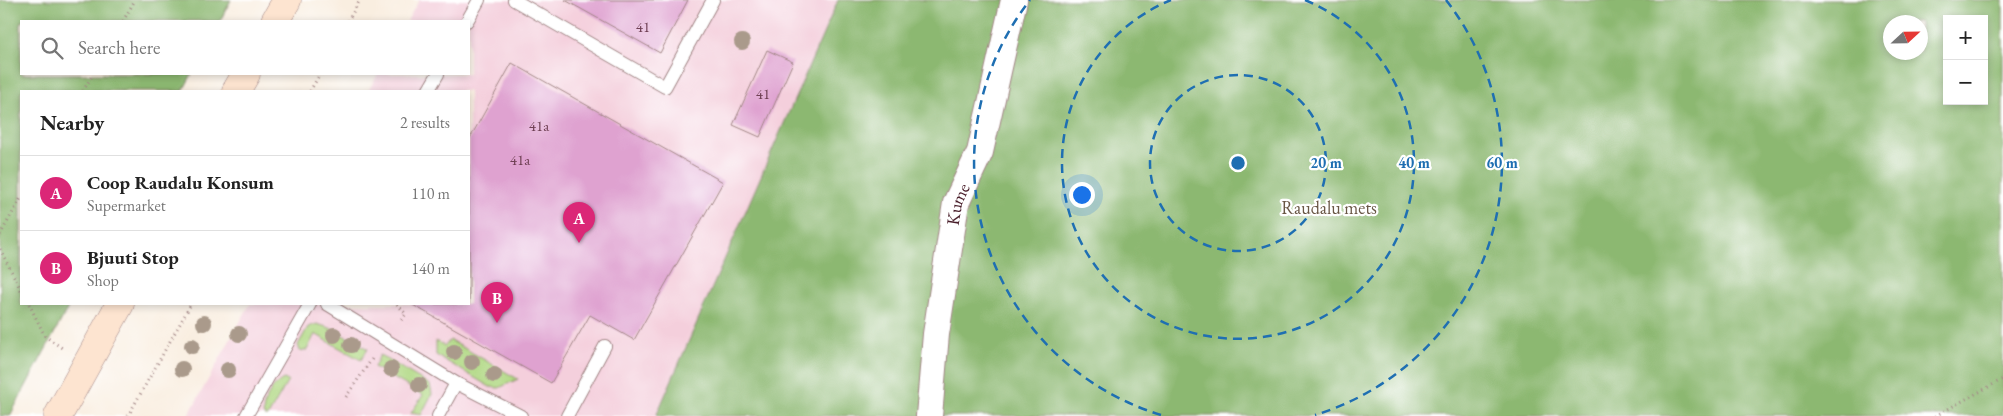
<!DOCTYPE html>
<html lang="en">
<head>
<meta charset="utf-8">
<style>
	:root { --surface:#fff; --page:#f6f6f6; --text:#222; --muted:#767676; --line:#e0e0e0; --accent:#db2777 }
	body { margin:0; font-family:"EB Garamond",serif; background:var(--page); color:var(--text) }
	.controls { position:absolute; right:15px; top:15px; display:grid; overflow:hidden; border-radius:0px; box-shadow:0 2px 8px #0003 }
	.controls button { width:45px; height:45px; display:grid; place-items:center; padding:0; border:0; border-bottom:1px solid var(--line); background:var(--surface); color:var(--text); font:25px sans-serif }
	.compass { position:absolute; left:1883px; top:15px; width:45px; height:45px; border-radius:50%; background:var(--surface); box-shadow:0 2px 8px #0003; rotate:68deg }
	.you { position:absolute; left:1081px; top:194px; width:18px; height:18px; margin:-12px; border:4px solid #fff; border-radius:50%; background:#1a73e8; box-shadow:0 0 0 8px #1a73e833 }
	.badge { display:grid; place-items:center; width:32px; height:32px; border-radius:50%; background:var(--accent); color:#fff; font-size:16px; font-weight:700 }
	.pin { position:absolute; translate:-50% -41px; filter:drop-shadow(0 1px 2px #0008) }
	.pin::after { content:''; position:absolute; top:26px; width:18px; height:15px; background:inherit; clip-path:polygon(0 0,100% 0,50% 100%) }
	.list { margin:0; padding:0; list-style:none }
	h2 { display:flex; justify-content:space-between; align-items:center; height:65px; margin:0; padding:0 20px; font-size:21px }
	h2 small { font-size:16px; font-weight:400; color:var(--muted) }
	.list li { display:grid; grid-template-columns:32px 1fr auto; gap:15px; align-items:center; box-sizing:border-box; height:75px; padding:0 20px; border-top:1px solid var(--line) }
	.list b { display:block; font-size:19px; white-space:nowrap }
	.list p { margin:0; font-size:16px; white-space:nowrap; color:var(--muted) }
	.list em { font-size:16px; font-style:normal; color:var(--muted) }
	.icon { flex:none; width:28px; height:28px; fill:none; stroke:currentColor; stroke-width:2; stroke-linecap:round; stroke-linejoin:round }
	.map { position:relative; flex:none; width:2003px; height:416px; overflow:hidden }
	.search { position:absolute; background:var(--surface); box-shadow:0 2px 8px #0003; left:20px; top:20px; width:450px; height:55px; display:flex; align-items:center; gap:12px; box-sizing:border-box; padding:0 18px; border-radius:0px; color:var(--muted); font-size:19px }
	.panel { position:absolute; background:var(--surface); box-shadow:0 2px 8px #0003; left:20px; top:90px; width:450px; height:215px; border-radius:0px }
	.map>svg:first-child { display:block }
	.built { fill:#f4cfdc }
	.green { fill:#b0d883; stroke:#7d7c57 }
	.forest { fill:#8cb871; stroke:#6b6c4e; fill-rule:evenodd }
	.building { fill:#dfa2d0 }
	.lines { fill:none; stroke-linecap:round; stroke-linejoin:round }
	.service-casing { stroke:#a28686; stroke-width:14 }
	.minor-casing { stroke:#a28686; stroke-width:28 }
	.secondary-casing { stroke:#a28686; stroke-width:29 }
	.path { stroke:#a28686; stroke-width:3; stroke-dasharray:1 4; stroke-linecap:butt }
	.service { stroke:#fff; stroke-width:12 }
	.minor { stroke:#fff; stroke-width:26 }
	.secondary { stroke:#fde4d0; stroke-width:28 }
	.tree { fill:#aa9a8b }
	.ring { fill:none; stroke:#1f6fb2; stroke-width:2.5; stroke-dasharray:9 6 }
	.labels { text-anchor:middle; stroke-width:4.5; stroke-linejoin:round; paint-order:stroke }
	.number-label { font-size:15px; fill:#6f4054 }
	.street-label { font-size:18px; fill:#4a1f2b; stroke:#fff }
	.park-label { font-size:18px; fill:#695645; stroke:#fff }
	.centre { fill:#1f6fb2; stroke:#fff; stroke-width:2.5 }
	.ring-label { font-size:15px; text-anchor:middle; font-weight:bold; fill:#1f6fb2; stroke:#fff; stroke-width:4.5; stroke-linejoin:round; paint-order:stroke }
</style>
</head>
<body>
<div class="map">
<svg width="2003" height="416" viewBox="0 0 2003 416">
	<rect width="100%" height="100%" fill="#fff"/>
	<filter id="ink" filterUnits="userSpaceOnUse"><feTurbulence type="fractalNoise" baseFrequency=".02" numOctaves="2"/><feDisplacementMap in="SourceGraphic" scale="10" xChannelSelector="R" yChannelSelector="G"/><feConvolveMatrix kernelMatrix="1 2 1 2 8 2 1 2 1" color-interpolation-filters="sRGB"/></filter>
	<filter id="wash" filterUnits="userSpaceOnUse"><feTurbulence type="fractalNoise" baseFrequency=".0096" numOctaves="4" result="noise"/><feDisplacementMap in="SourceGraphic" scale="20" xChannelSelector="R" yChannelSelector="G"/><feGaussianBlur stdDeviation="1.12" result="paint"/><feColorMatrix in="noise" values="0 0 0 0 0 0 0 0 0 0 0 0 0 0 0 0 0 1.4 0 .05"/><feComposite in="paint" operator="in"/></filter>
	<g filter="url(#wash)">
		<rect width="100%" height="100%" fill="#f9eee0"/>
		<path class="built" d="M419,0H838L656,416H188L250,304H469V91H368L378,74H469V21H407Z"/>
		<path class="green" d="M317,324L330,328L368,349L361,360L315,334L307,350L300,351L298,345L308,327Z
			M450,340L518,379L499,388L490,387L436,355V341L445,346Z
			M380,355L430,385L432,394L421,415L411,413L423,395L374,367Z
			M284,379L288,381L268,416H264C260,405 273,383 284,379Z"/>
		<path class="forest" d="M0,0H231L220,21H21V74H192L183,91H21V304H70L10,416H0Z
			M838,0H2003V416H656ZM1947,19H1984V101H1947ZM1890,22H1920V52H1890Z"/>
		<g id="blocks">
			<path class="building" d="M565,0H688L660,53Z
				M767,50L793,62L760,137L733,125Z
				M512,63L723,182L634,340L590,315L551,383L411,304H469V140Z"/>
		</g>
	</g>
	<g filter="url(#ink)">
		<use href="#blocks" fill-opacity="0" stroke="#a28686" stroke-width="1"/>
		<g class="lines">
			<defs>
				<path id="service" d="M514,0L665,87L713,0
					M467,21L479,0
					M428,91L438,74
					M327,304L456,383L521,416
					M246,416L310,304
					M438,416L456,383
					M567,416L605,346"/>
				<g id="minor">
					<path id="s1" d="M929,416L936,334L956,203L980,152L1014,0"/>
				</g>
				<path id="secondary" d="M275,21L287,0
					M236,91L246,74
					M58,416L120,304"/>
			</defs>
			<use href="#service" class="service-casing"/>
			<use href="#minor" class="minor-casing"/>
			<use href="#secondary" class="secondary-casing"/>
			<path class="path" d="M123,21L135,0
				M348,21L360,0
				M83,91L93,74
				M310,91L320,74
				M0,235L21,198
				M0,249L21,290
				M29,304L45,336L62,348
				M397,304L406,314L399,323
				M346,397L374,356
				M128,416L191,304
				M1935,416L2003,379"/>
			<use href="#service" class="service"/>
			<use href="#minor" class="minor"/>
			<use href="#secondary" class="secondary"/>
		</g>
		<g class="tree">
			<circle cx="742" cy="42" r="8"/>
			<circle cx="204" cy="323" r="8"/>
			<circle cx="239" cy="334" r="8"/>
			<circle cx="334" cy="335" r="8"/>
			<circle cx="351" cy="345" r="8"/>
			<circle cx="192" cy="346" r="8"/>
			<circle cx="454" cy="352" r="8"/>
			<circle cx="472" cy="362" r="8"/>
			<circle cx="182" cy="369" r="8"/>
			<circle cx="391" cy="369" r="8"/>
			<circle cx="228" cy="370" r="8"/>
			<circle cx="494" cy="375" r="8"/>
			<circle cx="419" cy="385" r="8"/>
		</g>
	</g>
	<g class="ring">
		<circle cx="1238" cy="163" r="88"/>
		<path d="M1305 0A176 176 0 1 1 1171 0"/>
		<path d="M1161 415A264 264 0 0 1 1030 0M1446 0A264 264 0 0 1 1315 415"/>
	</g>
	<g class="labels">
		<g class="number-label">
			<text x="643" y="32">41</text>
			<text x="763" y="99">41</text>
			<text x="539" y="131">41a</text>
			<text x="520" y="165">41a</text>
		</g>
		<g class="street-label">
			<text dy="6" stroke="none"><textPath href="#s1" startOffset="214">Kume</textPath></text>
		</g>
		<g class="park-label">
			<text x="1329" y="214">Raudalu mets</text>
		</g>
	</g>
	<circle cx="1238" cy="163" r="8" class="centre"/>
	<g class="ring-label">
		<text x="1326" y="168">20 m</text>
		<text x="1414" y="168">40 m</text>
		<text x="1502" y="168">60 m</text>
	</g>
</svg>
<div class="controls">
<button>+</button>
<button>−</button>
</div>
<svg class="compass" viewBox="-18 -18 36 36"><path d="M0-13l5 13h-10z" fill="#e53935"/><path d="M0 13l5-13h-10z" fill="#767676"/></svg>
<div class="you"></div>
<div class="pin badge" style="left:579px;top:243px">A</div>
<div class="pin badge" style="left:497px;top:323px">B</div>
<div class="search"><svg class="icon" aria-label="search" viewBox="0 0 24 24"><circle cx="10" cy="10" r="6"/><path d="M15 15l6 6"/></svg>Search here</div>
<section class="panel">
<h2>Nearby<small>2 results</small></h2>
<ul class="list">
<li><span class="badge">A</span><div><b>Coop Raudalu Konsum</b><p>Supermarket</p></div><em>110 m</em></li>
<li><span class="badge">B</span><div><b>Bjuuti Stop</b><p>Shop</p></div><em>140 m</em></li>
</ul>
</section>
</div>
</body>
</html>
